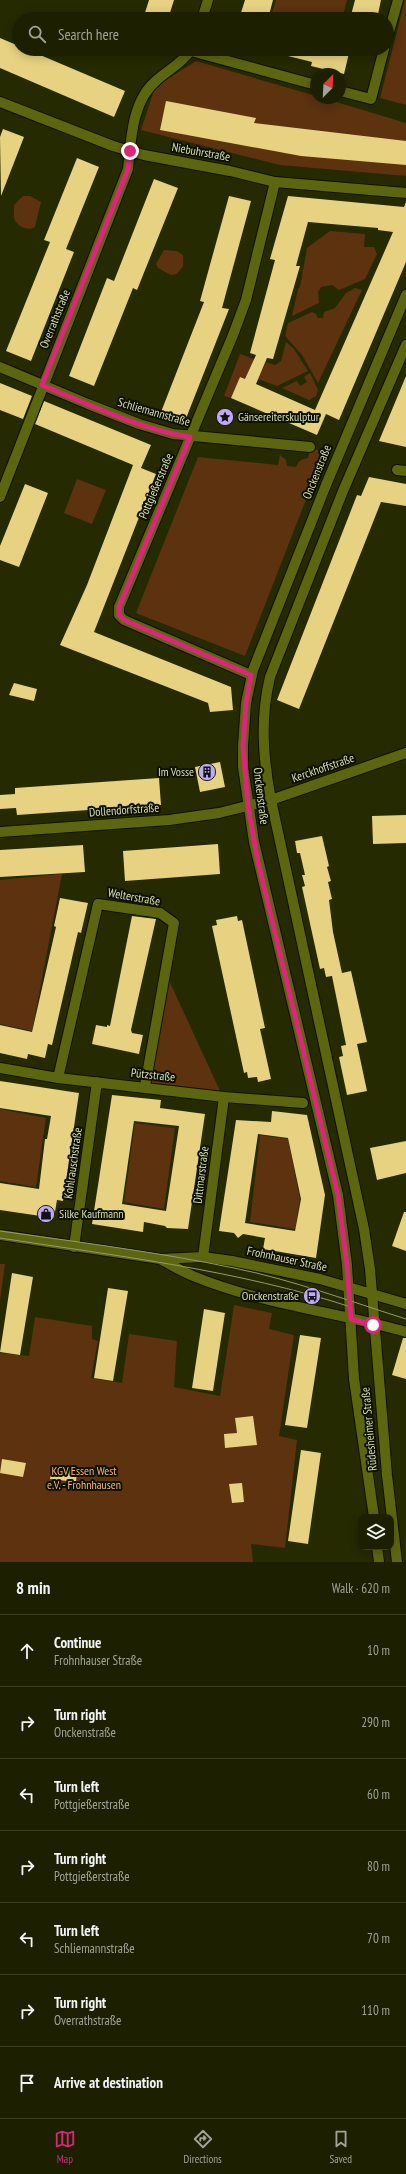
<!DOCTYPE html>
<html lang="en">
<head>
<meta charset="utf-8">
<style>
	:root { --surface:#1c2000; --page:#25280a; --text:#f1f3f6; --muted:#a0a399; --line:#3a3e22; --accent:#db2777 }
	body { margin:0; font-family:"PT Sans Narrow",sans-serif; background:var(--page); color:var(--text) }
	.controls { position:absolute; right:12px; bottom:12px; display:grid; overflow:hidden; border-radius:8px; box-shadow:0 2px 10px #0003 }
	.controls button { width:36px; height:36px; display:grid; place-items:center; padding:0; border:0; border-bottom:1px solid var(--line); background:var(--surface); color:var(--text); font:20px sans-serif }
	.compass { position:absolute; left:310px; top:68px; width:36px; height:36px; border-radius:50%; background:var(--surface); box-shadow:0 2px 10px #0003; rotate:24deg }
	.stop { position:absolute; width:12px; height:12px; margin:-9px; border:3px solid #db2777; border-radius:50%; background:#fff }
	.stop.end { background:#db2777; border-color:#fff; box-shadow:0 1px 4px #0008 }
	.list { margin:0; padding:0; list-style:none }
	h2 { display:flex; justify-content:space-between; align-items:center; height:52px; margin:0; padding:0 16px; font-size:17px }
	h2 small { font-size:13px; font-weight:400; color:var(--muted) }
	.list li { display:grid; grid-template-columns:26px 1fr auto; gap:12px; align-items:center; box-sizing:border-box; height:72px; padding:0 16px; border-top:1px solid var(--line) }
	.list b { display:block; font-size:15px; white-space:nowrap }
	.list p { margin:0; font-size:13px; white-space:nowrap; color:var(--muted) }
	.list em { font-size:13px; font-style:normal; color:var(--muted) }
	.icon { flex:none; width:22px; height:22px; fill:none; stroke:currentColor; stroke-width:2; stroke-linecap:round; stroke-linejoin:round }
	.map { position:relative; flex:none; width:406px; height:1562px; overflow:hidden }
	.search { position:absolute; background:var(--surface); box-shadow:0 2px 10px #0003; left:12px; right:12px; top:12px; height:44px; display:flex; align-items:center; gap:10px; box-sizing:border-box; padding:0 14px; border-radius:22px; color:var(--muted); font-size:15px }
	.sheet { height:556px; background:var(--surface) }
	nav { display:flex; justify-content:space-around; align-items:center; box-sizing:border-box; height:56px; border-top:1px solid var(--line); background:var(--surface); font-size:11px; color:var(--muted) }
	nav a { display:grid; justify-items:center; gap:2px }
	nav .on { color:var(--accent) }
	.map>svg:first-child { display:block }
	.green { fill:#5c320f }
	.building { fill:#e6d280; fill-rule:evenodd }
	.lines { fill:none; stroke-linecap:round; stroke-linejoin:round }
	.street-casing { stroke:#0e1100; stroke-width:12 }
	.secondary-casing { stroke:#0e1100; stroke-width:12 }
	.street { stroke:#5c660f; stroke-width:10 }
	.secondary { stroke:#5c660f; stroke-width:10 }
	.tram { stroke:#929971; stroke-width:1 }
	.route { stroke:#db2777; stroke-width:5 }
	.labels { text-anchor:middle; stroke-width:4; stroke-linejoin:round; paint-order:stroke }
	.street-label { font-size:12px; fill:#d6deb7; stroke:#0e1100 }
	.poi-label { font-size:12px; fill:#d6deb7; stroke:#0e1100; text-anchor:start }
	.park-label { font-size:12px; fill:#f9b27f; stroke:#0e1100 }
</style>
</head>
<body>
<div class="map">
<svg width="406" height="1562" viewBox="0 0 406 1562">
	<rect width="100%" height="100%" fill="#252a00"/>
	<path class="green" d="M276,0H347L342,19H270Z
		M405,0H406V105L380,98Z
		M196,61L316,96V98H323L406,123V176L280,165L141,130L155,87Z
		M23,196H30L41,202L35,227C27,232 17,226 14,218V205Z
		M330,231L365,234L364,247H374L377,254L365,279L339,290L332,285L321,287L318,292L319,303L292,316L298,289L300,287L307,248Z
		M164,250L177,251L183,255V266L177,274L171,275L158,268L156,264Z
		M355,288L362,290L318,383L302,355L285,336L288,323L312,312L316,314L318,318H323L324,312L335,308L346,293Z
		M286,342L294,349L308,371L277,386L255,378L260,375L266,362L275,365L281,361Z
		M240,354L254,359L249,381L240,377L231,398L224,396Z
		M310,373L318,390L316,396L309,400L282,388L297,381L300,386L307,382L304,377Z
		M310,449L325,451L245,656L136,613L198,457L278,465L280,455L286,460L287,466L296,467C298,461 301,459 308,458Z
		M77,479L106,490L92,524L64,513Z
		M62,874L32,1031L0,1024V880Z
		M167,976L221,1093L147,1083Z
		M0,1109L46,1118L36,1187L0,1181Z
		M135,1123L175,1128L164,1209L124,1202Z
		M260,1135L288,1139L300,1199L295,1229L250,1222Z
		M0,1264H5L0,1301Z
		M234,1305L272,1313L269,1329L294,1335L279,1436L297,1440L285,1548L251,1544L253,1562H0V1353L29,1356L35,1317L92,1326V1339L98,1341L91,1378L122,1383L129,1334L177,1341L174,1387L220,1396Z"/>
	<path class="building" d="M149,0H174L168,19H143Z
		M245,0H273L268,19H239Z
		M355,0H381L377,19H350Z
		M0,38L19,46V49H26L125,91L114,117L0,68Z
		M277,49H350L344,74L311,66L312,62L276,53Z
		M166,101L256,118L254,123L406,141V165L301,156L160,130Z
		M3,129L24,137L1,196L0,137Z
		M77,158L99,167L66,249L74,252L31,361L6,351L50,242L44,240Z
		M154,179L178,188L137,290L133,288L94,386L69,376L107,278L114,281Z
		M229,196L251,201L222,308L229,309L185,421L161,412L204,302L200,301Z
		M288,196L404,207L406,202V262L339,420L326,414L317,435L231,398L240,377L245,379L256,355L250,353L275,260L270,259ZM308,222L378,228V230L393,232L315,410L256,384L267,358L273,359L300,266H296Z
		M406,376V447L379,441Z
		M0,383L32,396L23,419L0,410Z
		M44,401L151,445L141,468L156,474L94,632L231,687L233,710L210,712L208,703L60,645L87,585L133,465L35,424Z
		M369,477L406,484V506L381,502L299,709L277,700L357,495L361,496Z
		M25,484L48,493L19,567L0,560V546Z
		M14,683L37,689L34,701L9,695Z
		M220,762L225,787L200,792L195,767Z
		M159,778L161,805L17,815L16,808L0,809V795L15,794V788Z
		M406,815V843L373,844L372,816Z
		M322,836L329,866L327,867L331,881L328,882L332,899L329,900L333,932L342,973L351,971L367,1042L357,1044L367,1091L347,1095L339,1057L343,1056L341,1046L346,1045L344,1035L332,976L326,977L324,968L320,969L302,887L305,886L302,875H305L300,853H297L295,841Z
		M218,844L220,874L125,881L123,851Z
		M83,845L85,872L0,877V850Z
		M60,898L88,903L81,933L78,932L52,1045L48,1044L45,1058L28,1054L27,1059L0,1053V1025L32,1032L56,927L54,926Z
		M132,916L156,919L131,1030L132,1033L143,1035L139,1054L92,1044L96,1025L107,1027V1025L110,1026Z
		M237,916L238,921L242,920L265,1028L260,1029L271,1079L258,1082L257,1077L248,1078L247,1072L244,1073L212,926L217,925L216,920Z
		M0,1081L79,1093L63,1201L57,1200L54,1218L0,1210V1183L39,1189L45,1139H47L51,1116L0,1108Z
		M112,1095L161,1100L160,1108L205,1114L188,1229L167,1228L165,1226L144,1222L143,1232L92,1224ZM134,1121L179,1126L166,1211L122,1204Z
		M272,1111L307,1115L325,1195L316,1258L263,1249L265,1238L243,1234L238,1238L234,1233L219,1231L236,1120L271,1122ZM258,1134L288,1138L301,1199L295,1231L245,1223Z
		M406,1141V1173L377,1180L370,1148Z
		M404,1212H406V1251L392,1246Z
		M12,1273L33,1277L20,1355L0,1352Z
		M108,1288L128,1291L113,1381L94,1378Z
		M204,1309L225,1313L213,1391L192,1388Z
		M300,1335L321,1338L307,1428L285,1425Z
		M403,1338H406V1379L392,1375Z
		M253,1416L257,1445L225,1448L224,1434L237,1433L235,1418Z
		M301,1450L321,1453L308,1544L288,1541Z
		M2,1459L26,1463L23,1477L0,1473Z
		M52,1466L77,1469L76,1482L50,1479Z
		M242,1483L244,1502L232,1503L229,1484Z"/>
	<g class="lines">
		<defs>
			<path id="street" d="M202,19L208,0
				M387,39L398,0
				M191,51L316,85
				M340,91L371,99L384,49
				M0,102L113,146L144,155L230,171L275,182L406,193
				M0,367L88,404L139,424L173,434L310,447
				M397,470L406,471
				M0,497L128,169C131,139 132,100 157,80C168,70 184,62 191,49
				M251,675L124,620L119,615V607L233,335L246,300L275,182
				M0,832L169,820L219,813L271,800L406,753
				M0,1068L58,1078L224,1097L303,1103
				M58,1078L98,904L160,913L174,923L145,1086
				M74,1247L97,1082
				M203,1257L224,1097"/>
			<path id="secondary" d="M0,1235L160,1259L203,1257L232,1261L320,1279L406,1304
				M160,1259C171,1265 181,1271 193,1276C261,1304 336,1312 406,1332
				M374,1517L354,1379L347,1265L338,1195L254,842L243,767V746L246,703L253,670L326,485L406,295
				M377,1547L379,1562
				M397,1562L387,1475L370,1269L364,1229L271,800C263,758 260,719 270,677L343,491L406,345"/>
		</defs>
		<use href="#street" class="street-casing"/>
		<use href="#secondary" class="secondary-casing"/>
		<use href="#street" class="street"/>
		<use href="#secondary" class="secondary"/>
		<path class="tram" d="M0,1231C78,1242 157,1252 234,1268C293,1280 349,1301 406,1319
			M0,1238C118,1256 237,1270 351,1307"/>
	</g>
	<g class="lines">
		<path class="route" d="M130,151L128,169L42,385C90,405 139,429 190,437L119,607V615L124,620L251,675L246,703L243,746L248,806L258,862L338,1195L347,1265L351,1319L373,1325"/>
	</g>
	<defs>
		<symbol id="sight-disc" viewBox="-11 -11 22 22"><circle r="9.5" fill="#bea9f5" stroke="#0e1100"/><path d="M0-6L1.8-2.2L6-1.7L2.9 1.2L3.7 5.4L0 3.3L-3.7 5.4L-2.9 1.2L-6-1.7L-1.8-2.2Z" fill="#111"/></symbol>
		<symbol id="building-disc" viewBox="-11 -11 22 22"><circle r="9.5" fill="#bea9f5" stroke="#0e1100"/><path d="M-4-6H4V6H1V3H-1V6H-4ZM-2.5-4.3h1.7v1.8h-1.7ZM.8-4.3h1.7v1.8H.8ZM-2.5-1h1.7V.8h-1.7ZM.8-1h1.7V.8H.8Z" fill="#111"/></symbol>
		<symbol id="shop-disc" viewBox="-11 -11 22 22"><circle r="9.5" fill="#bea9f5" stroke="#0e1100"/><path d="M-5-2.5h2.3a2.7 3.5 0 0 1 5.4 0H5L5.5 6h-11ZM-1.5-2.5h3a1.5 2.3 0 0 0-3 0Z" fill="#111"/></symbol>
		<symbol id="bus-disc" viewBox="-11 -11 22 22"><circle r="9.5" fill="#bea9f5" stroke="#0e1100"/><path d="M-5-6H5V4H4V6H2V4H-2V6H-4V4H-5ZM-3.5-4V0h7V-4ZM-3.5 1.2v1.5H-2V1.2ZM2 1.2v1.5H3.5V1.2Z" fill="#111"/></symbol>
	</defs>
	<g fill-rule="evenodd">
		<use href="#sight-disc" x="215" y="407" width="20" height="20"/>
		<use href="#building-disc" x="197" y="762" width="20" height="20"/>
		<use href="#shop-disc" x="36" y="1204" width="20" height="20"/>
		<use href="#bus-disc" x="302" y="1286" width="20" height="20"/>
	</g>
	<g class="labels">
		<g class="street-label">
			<text transform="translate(201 152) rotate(10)" y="4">Niebuhrstraße</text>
			<text transform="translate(55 319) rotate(-68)" y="4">Overrathstraße</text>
			<text transform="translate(154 412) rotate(16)" y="4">Schliemannstraße</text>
			<text transform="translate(317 472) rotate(-68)" y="4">Onckenstraße</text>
			<text transform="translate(156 486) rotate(-67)" y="4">Pottgießerstraße</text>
			<text transform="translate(323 768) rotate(-19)" y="4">Kerckhoffstraße</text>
			<text transform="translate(261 796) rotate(83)" y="4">Onckenstraße</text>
			<text transform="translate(124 810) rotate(-4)" y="4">Dollendorfstraße</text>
			<text transform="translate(134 897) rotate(10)" y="4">Welterstraße</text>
			<text transform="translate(153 1075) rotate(6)" y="4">Pützstraße</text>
			<text transform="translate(73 1163) rotate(-82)" y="4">Kohlrauschstraße</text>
			<text transform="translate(201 1175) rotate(-83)" y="4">Dittmarstraße</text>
			<text transform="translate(287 1259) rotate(12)" y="4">Frohnhauser Straße</text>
			<text transform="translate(369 1429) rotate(-95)" y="4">Rüdesheimer Straße</text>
		</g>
		<g class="poi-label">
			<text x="238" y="421">Gänsereiterskulptur</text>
			<text x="194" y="776" text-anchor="end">Im Vosse</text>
			<text x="59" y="1218">Silke Kaufmann</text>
			<text x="299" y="1300" text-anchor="end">Onckenstraße</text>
		</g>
		<g class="park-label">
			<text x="84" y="1475">KGV Essen West<tspan x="84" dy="14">e.V. - Frohnhausen</tspan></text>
		</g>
	</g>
</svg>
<div class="controls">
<button><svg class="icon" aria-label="layers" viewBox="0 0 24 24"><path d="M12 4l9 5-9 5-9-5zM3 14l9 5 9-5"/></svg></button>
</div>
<svg class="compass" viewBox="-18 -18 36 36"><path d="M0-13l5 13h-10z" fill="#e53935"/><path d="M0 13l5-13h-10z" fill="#a0a399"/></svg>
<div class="stop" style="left:373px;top:1325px"></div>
<div class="stop end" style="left:130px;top:151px"></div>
<div class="search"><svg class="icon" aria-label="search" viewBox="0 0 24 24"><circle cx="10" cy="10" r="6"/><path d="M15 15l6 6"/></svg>Search here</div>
</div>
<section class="sheet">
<h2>8 min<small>Walk · 620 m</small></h2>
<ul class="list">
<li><svg class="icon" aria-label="ahead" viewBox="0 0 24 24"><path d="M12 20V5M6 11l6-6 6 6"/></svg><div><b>Continue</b><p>Frohnhauser Straße</p></div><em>10 m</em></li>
<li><svg class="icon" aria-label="right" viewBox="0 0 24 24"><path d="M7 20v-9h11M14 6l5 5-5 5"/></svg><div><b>Turn right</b><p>Onckenstraße</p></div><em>290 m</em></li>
<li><svg class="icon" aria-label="left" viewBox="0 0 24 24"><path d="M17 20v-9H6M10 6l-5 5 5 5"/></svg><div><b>Turn left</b><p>Pottgießerstraße</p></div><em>60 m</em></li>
<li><svg class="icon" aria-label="right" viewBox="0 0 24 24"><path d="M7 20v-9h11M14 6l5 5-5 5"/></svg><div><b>Turn right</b><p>Pottgießerstraße</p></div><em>80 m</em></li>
<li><svg class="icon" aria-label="left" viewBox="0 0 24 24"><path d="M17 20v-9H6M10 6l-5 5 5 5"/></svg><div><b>Turn left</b><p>Schliemannstraße</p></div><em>70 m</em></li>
<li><svg class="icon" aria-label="right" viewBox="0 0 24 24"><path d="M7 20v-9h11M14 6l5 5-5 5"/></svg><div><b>Turn right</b><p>Overrathstraße</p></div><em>110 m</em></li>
<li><svg class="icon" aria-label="arrive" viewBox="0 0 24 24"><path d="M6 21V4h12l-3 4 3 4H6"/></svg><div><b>Arrive at destination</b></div></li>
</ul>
</section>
<nav>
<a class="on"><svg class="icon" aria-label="map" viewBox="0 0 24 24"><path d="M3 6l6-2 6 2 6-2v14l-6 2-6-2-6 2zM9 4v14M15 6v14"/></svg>Map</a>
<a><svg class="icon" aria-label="directions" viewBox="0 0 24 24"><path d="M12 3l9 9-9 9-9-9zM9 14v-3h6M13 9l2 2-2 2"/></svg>Directions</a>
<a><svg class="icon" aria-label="saved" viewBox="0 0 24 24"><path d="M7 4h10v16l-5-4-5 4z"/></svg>Saved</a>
</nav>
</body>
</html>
